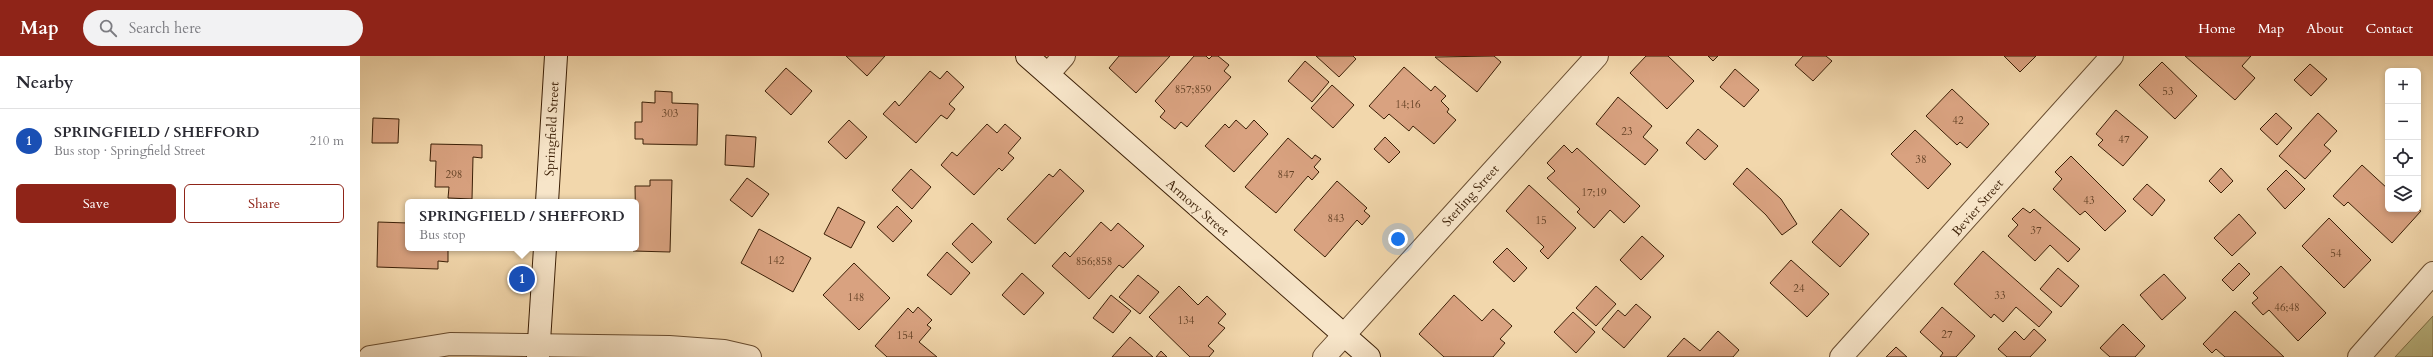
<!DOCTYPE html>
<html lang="en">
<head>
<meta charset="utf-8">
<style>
	:root { --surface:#fff; --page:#f2f2f3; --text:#2b2b33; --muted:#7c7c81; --line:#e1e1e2; --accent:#8f2418 }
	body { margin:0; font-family:Cardo,serif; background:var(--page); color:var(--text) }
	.controls { position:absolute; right:12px; top:12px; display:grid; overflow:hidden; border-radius:6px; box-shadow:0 2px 6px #0003 }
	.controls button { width:36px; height:36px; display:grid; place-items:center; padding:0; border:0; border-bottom:1px solid var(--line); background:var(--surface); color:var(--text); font:20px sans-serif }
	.you { position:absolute; left:1038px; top:183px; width:14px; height:14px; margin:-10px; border:3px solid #fff; border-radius:50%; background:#1a73e8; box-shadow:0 0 0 6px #1a73e833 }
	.badge { display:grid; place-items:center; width:26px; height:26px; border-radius:50%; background:var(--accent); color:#fff; font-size:13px; font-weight:700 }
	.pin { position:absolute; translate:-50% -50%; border:2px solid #fff; box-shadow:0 1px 4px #0006 }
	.popup { position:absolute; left:45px; top:143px; width:234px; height:52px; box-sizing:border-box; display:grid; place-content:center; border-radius:6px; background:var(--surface); filter:drop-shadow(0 1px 3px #0005); font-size:13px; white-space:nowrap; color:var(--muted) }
	.popup b { font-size:15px; color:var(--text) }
	.popup::after { content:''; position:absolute; left:50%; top:100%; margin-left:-8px; border:8px solid transparent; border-top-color:var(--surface) }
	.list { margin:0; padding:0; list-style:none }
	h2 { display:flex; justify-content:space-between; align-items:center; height:52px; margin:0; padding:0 16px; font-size:17px }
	h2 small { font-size:13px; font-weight:400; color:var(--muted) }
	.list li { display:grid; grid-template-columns:26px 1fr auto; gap:12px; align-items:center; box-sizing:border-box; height:64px; padding:0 16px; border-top:1px solid var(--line) }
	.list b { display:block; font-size:15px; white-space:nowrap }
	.list p { margin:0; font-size:13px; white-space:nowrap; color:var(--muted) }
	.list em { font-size:13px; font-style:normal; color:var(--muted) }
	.actions { display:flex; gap:8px; padding:12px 16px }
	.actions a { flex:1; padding:9px 0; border:1px solid var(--accent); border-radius:6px; text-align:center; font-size:14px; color:var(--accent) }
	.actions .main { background:var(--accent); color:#fff }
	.icon { flex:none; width:22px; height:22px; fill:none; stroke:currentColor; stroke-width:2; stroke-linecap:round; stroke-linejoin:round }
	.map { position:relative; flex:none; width:2073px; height:301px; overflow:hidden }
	header { display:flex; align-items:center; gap:24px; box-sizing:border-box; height:56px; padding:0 20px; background:var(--accent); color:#fff }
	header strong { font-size:19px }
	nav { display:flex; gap:22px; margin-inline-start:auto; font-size:14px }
	.search { width:280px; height:36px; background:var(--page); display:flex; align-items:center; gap:10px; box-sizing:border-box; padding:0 14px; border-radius:22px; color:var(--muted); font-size:15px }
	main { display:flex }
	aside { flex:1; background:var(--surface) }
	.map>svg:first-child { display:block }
	.green { fill:#bebd87; stroke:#7c6e46 }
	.building { fill:#d9a280; stroke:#3b1f06 }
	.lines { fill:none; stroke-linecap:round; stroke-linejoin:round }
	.street-casing { stroke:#694d30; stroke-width:24 }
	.secondary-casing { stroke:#3b1f06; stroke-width:24 }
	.street { stroke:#f7e5c9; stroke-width:22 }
	.secondary { stroke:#f7e5c9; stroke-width:22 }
	.labels { text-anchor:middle; stroke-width:3; stroke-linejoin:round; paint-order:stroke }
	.number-label { font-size:11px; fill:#624024 }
	.street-label { font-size:13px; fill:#3b1f06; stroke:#f7e5c9 }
</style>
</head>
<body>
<header>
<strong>Map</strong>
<div class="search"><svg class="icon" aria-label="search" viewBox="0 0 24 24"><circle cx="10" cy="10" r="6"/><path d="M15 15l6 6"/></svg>Search here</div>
<nav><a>Home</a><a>Map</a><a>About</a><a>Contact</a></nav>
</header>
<main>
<aside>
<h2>Nearby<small></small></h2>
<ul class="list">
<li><span class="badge" style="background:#1a4fb4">1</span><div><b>SPRINGFIELD / SHEFFORD</b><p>Bus stop · Springfield Street</p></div><em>210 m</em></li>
</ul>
<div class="actions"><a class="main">Save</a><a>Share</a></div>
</aside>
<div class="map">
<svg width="2073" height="301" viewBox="0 0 2073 301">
	<rect width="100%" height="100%" fill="#f2d7ac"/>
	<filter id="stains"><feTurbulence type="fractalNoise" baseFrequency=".005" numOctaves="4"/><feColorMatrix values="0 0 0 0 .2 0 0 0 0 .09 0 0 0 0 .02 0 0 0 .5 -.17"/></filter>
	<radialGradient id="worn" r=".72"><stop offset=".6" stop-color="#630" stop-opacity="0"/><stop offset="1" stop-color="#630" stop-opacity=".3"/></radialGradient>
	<path class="green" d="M2073,260V301H2035Z"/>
	<path class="building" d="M486,0H525L507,20Z
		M759,0H810L776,37L749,12Z
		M834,0H846L849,3L852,0H858L869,9L864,15L871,21L827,71L821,66L815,73L800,61L805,55L795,45Z
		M956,0H993L996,3L979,21Z
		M1134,0L1141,6L1117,36L1075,1Z
		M1286,0H1308L1334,25L1307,53L1270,17Z
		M1348,0H1358L1353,5Z
		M1443,0H1466L1472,5L1453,25L1435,9Z
		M1644,0H1676L1660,16Z
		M1825,0H1891L1882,10L1895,22L1875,44Z
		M945,5L969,26L952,46L928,25Z
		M1802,6L1837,40L1815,63L1779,29Z
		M1950,8L1967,23L1951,40L1934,24Z
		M1044,11L1071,35L1075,30L1086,40L1081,45L1089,53L1087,56L1096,64L1074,88L1053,70L1049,75L1029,58L1024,63L1009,50Z
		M426,12L452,35L431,59L405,35Z
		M1375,13L1399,34L1384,51L1360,31Z
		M570,15L580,23L587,15L604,31L589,48L595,53L587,63L581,59L556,87L523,58L535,45L539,50Z
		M972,29L994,49L973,72L951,52Z
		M1592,33L1629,68L1607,92L1600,86L1597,89L1566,60Z
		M295,35L312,36V47L338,48L337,89L283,88V83H275V66H282V46L295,47Z
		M1258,41L1292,70L1283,81L1298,94L1285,109L1236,68Z
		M1756,54L1788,81L1763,110L1738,89L1743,84L1736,78Z
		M1916,57L1932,72L1917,89L1900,73Z
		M1958,57L1977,75L1964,89L1971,95L1945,123L1919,100Z
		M13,62L39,63L38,87H12Z
		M489,64L507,81L486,103L468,86Z
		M876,64L886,73L894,64L908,78L874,116L845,90L865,68L869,72Z
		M627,68L637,77L645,68L661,82L648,97L654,102L642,115L639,112L614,139L581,109L592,96L597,100Z
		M1338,73L1358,90L1345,104L1326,87Z
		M1555,74L1591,108L1568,133L1531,98Z
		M366,79L396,81L394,111L365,109Z
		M1025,81L1040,96L1029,107L1014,93Z
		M928,82L952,103L955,99L961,103L954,111L959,116L952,124L948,120L916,157L885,131Z
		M71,88L122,89V102L113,101L112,143L88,142L89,131H75L76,105H70Z
		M1204,89L1212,97L1217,92L1280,150L1264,167L1250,154L1234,172L1217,156L1220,153L1187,122L1195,115L1187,107Z
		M1711,100L1766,155L1745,175L1725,155L1720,159L1693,133L1702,123L1695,116Z
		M2002,109L2028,133V153H2058L2061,155L2032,187L1988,146L1984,150L1973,140Z
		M1387,112L1421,143L1437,168L1422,179L1406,159L1373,128Z
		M1861,112L1873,125L1861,137L1849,125Z
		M551,113L571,131L552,153L532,134Z
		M700,113L724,135L675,188L647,163L689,118L693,121Z
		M1926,114L1945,133L1925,153L1907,133Z
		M387,122L409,138L392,161L370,144Z
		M290,124H312L310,196L273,195V192H276L275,130H290Z
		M977,125L1007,152L1004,155L1010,160L1002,169L997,164L965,201L934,174Z
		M1787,128L1805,144L1792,160L1773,143Z
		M1169,129L1216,172L1188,203L1180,195L1184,191L1146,155Z
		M537,150L552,165L533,186L517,171Z
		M478,151L505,166L491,192L464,178Z
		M1663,152L1670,157L1674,153L1720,193L1708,206L1690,189L1675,205L1648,180L1658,169L1652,163Z
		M1481,153L1509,178L1480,211L1452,186Z
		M1879,158L1896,177L1872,200L1854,182Z
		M1969,162L2011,204L1984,232L1942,190Z
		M18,166L48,167V192H88V206L78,205V213L17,211Z
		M741,166L751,175L758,167L784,190L763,212L759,209L729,243L692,210L705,196L710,201Z
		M612,167L632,186L612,207L592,188Z
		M399,173L451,202L433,236L381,207Z
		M1282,180L1304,200L1281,224L1260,204Z
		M1147,192L1167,212L1154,226L1133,206Z
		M1623,195L1692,256L1679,271L1656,251L1643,266L1634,258L1631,262L1594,228Z
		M587,196L610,217L591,239L567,219Z
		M1431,204L1469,238L1447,261L1410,227Z
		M494,207L530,242L499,274L463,239Z
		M1879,207L1890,218L1873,235L1862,224Z
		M1921,210L1966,257L1938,285L1909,254L1903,259L1892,247L1898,242L1893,237Z
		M1698,212L1719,230L1701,251L1680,233Z
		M662,217L684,237L664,259L642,239Z
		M1804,218L1826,242L1802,264L1780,239Z
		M778,219L799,236L780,258L759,241Z
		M819,230L838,249L847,240L866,258L858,267L865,272L848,290L854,295L849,301H830L789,261Z
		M1236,230L1256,248L1236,270L1216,252Z
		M751,239L771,255L753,277L733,262Z
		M1094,239L1122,265L1133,253L1152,270L1140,283L1145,287L1133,301H1084L1059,278Z
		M1276,248L1291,261L1264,292L1242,273L1258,254L1265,260Z
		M558,251L572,264L567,269L571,272L559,286L577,301H527L515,290L548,252L553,257Z
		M1582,251L1615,280L1596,301H1580L1583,297L1560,276Z
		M1875,255L1924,301H1865L1856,293L1852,297L1843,288Z
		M1213,256L1235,276L1216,297L1194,276Z
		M1763,268L1785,290L1775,301H1750L1740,292Z
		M1674,273L1686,284L1670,301H1647L1638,293L1655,275L1664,284Z
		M1358,275L1379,294L1373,301H1307L1324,282L1340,295Z
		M770,281L793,301H752Z
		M1536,291L1547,301H1526Z
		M801,295L807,301H796Z"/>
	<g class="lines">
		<defs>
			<path id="street" d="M688,18L704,0
				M10,301L90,288L309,291L364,295L390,301
				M964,301L1237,0
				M1481,301L1752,0
				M1999,301L2073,217"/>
			<path id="secondary" d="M667,0L1009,301
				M187,146L196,0
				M178,301L185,192"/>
		</defs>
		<use href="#street" class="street-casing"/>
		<use href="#secondary" class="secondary-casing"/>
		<use href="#street" class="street"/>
		<use href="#secondary" class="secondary"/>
	</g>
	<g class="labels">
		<g class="number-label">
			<text x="833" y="37">857;859</text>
			<text x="1808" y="39">53</text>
			<text x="1048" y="52">14;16</text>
			<text x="310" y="61">303</text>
			<text x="1598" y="68">42</text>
			<text x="1267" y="79">23</text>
			<text x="1764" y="87">47</text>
			<text x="1561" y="107">38</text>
			<text x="94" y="122">298</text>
			<text x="926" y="122">847</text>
			<text x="1234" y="140">17;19</text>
			<text x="1729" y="148">43</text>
			<text x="976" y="166">843</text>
			<text x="1181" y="168">15</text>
			<text x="1676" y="178">37</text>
			<text x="1976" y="201">54</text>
			<text x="416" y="208">142</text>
			<text x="734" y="209">856;858</text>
			<text x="1439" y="236">24</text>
			<text x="1640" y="243">33</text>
			<text x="496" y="245">148</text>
			<text x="1927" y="255">46;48</text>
			<text x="826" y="268">134</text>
			<text x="1587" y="282">27</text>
			<text x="545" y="283">154</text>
		</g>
		<g class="street-label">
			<text transform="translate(191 73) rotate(-87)" y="5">Springfield Street</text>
			<text transform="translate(1110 139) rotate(-48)" y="5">Sterling Street</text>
			<text transform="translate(838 151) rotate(41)" y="5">Armory Street</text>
			<text transform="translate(1617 151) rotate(-49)" y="5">Bevier Street</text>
		</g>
	</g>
	<rect width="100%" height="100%" filter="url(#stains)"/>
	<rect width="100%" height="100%" fill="url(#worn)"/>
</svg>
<div class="controls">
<button>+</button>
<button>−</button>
<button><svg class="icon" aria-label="locate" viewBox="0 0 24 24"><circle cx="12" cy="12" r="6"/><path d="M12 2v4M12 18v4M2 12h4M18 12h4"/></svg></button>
<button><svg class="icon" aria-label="layers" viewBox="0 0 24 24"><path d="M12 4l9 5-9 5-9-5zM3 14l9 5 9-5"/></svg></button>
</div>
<div class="you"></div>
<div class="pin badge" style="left:162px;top:223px;background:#1a4fb4">1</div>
<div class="popup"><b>SPRINGFIELD / SHEFFORD</b>Bus stop</div>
</div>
</main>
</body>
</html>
